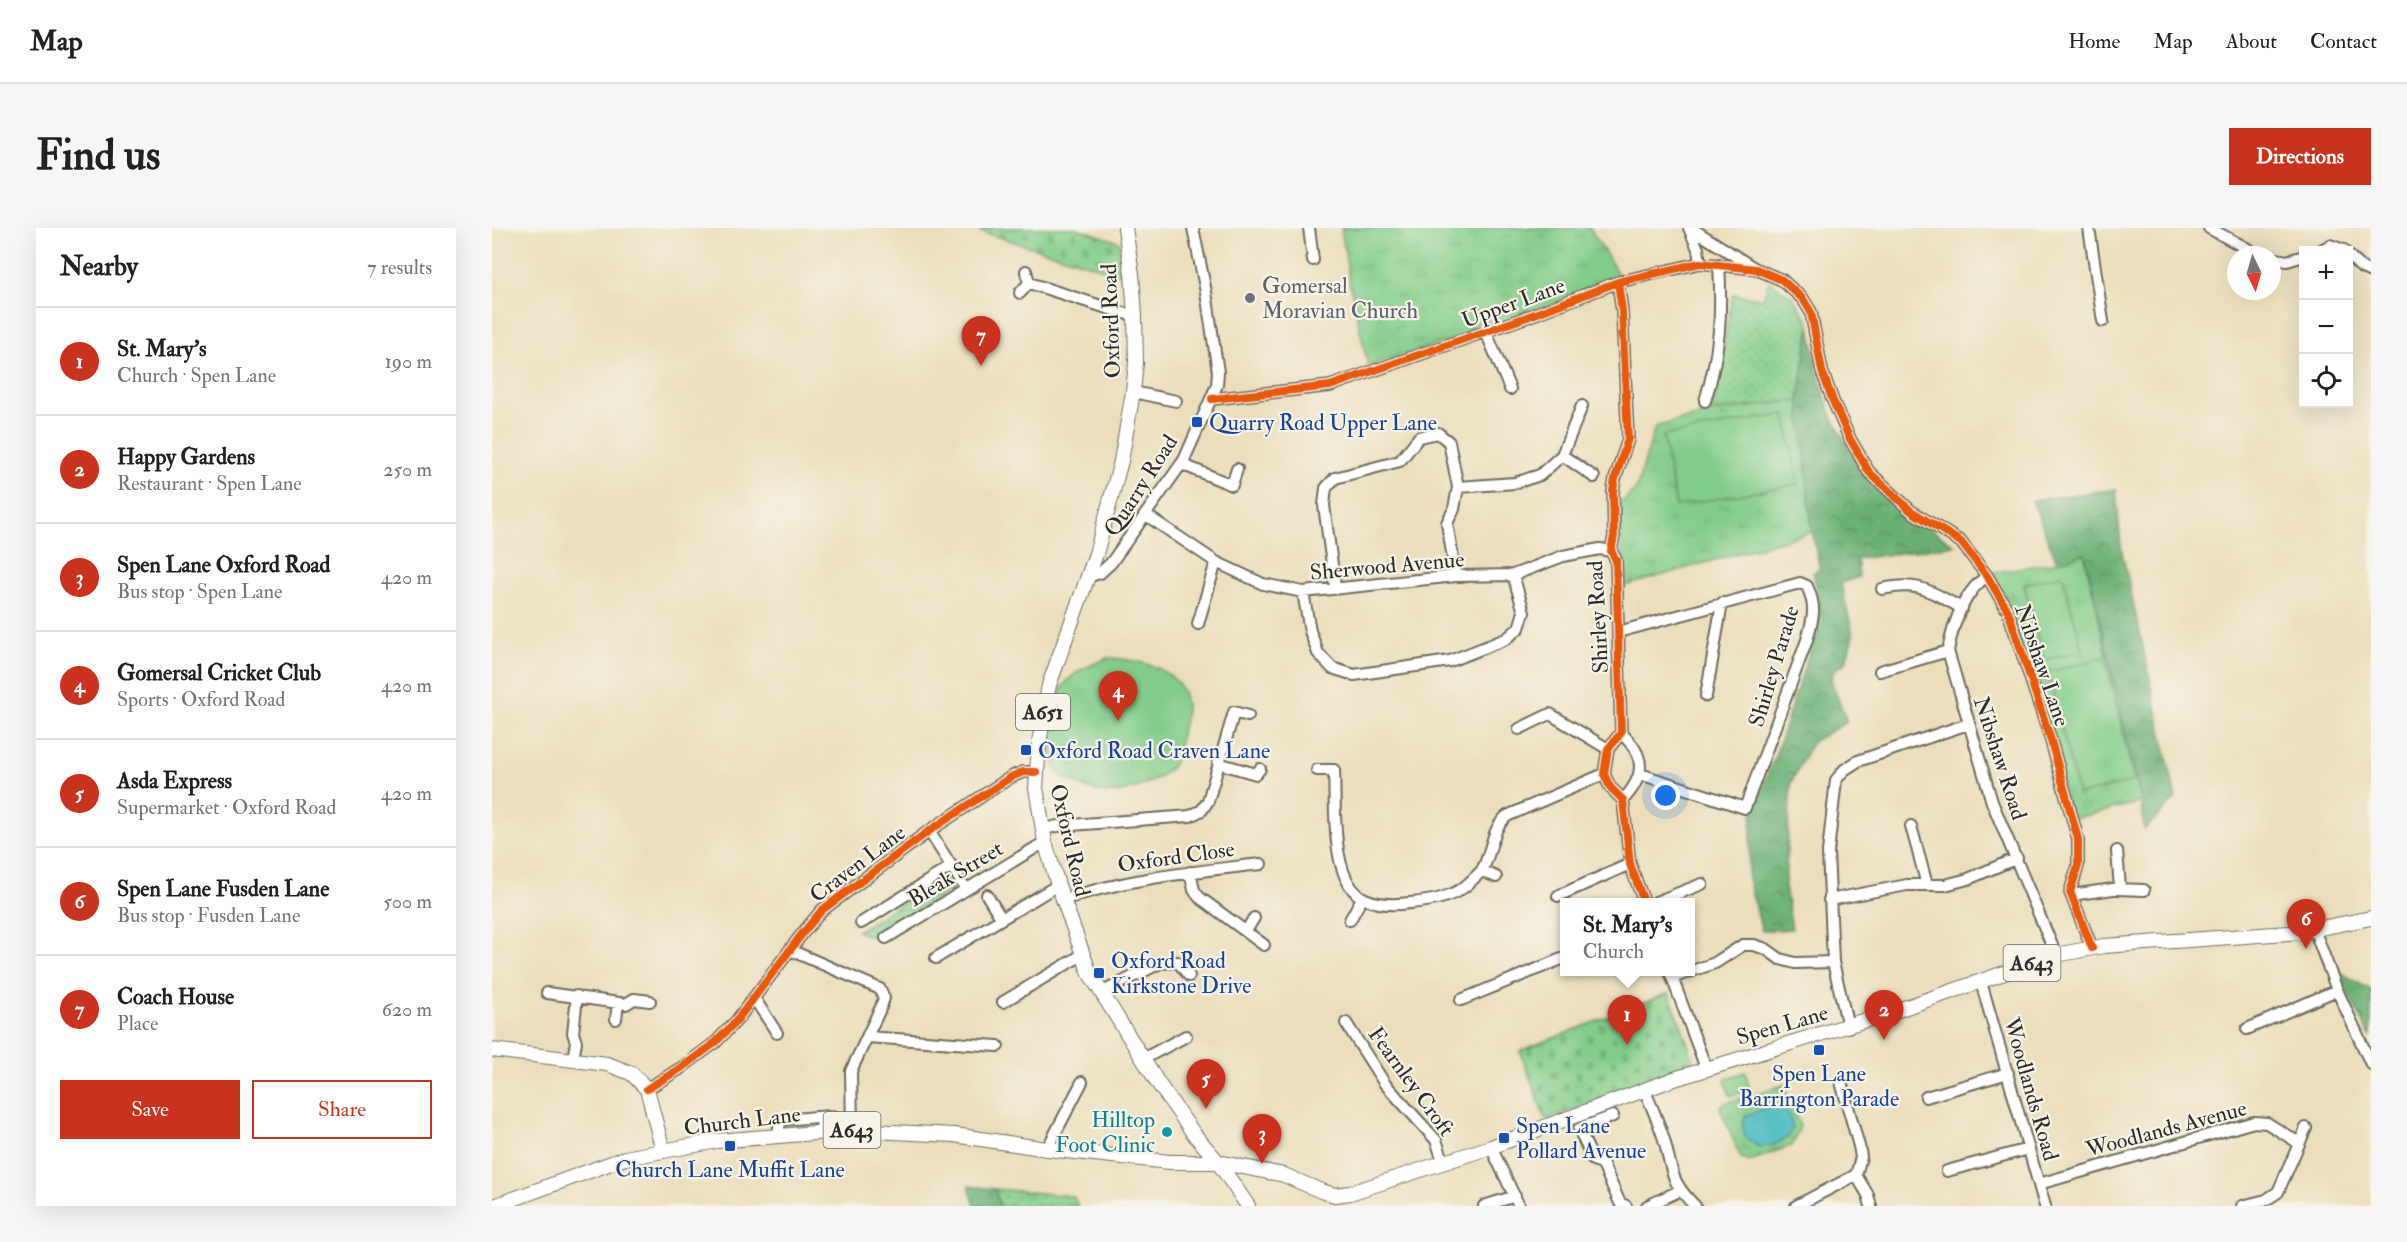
<!DOCTYPE html>
<html lang="en">
<head>
<meta charset="utf-8">
<style>
	:root { --surface:#fff; --page:#f6f6f6; --text:#202124; --muted:#757577; --line:#e0e0e0; --accent:#c8321e }
	body { margin:0; font-family:"IM FELL Double Pica",serif; background:var(--page); color:var(--text) }
	.controls { position:absolute; right:18px; top:18px; display:grid; overflow:hidden; border-radius:0px; box-shadow:0 6px 24px #0002 }
	.controls button { width:54px; height:54px; display:grid; place-items:center; padding:0; border:0; border-bottom:2px solid var(--line); background:var(--surface); color:var(--text); font:30px sans-serif }
	.compass { position:absolute; left:1735px; top:18px; width:54px; height:54px; border-radius:50%; background:var(--surface); box-shadow:0 6px 24px #0002; rotate:175deg }
	.you { position:absolute; left:1174px; top:568px; width:21px; height:21px; margin:-15px; border:4px solid #fff; border-radius:50%; background:#1a73e8; box-shadow:0 0 0 9px #1a73e833 }
	.badge { display:grid; place-items:center; width:39px; height:39px; border-radius:50%; background:var(--accent); color:#fff; font-size:20px; font-weight:700 }
	.pin { position:absolute; translate:-50% -50px; filter:drop-shadow(0 2px 3px #0008) }
	.pin::after { content:''; position:absolute; top:32px; width:21px; height:18px; background:inherit; clip-path:polygon(0 0,100% 0,50% 100%) }
	.popup { position:absolute; left:1068px; top:670px; width:135px; height:78px; box-sizing:border-box; display:grid; place-content:center; border-radius:0px; background:var(--surface); filter:drop-shadow(0 2px 4px #0005); font-size:20px; white-space:nowrap; color:var(--muted) }
	.popup b { font-size:22px; color:var(--text) }
	.popup::after { content:''; position:absolute; left:50%; top:100%; margin-left:-12px; border:12px solid transparent; border-top-color:var(--surface) }
	.list { margin:0; padding:0; list-style:none }
	h2 { display:flex; justify-content:space-between; align-items:center; height:78px; margin:0; padding:0 24px; font-size:26px }
	h2 small { font-size:20px; font-weight:400; color:var(--muted) }
	.list li { display:grid; grid-template-columns:39px 1fr auto; gap:18px; align-items:center; box-sizing:border-box; height:108px; padding:0 24px; border-top:2px solid var(--line) }
	.list b { display:block; font-size:22px; white-space:nowrap }
	.list p { margin:0; font-size:20px; white-space:nowrap; color:var(--muted) }
	.list em { font-size:20px; font-style:normal; color:var(--muted) }
	.actions { display:flex; gap:12px; padding:18px 24px }
	.actions a { flex:1; padding:14px 0; border:2px solid var(--accent); border-radius:0px; text-align:center; font-size:21px; color:var(--accent) }
	.actions .main { background:var(--accent); color:#fff }
	.icon { flex:none; width:33px; height:33px; fill:none; stroke:currentColor; stroke-width:2; stroke-linecap:round; stroke-linejoin:round }
	.map { position:relative; flex:none; width:1879px; height:978px; overflow:hidden; border-radius:0px }
	header { display:flex; align-items:center; gap:36px; box-sizing:border-box; height:84px; padding:0 30px; background:var(--surface); border-bottom:2px solid var(--line) }
	header strong { font-size:28px }
	nav { display:flex; gap:33px; margin-inline-start:auto; font-size:21px }
	.intro { display:flex; align-items:center; justify-content:space-between; box-sizing:border-box; height:144px; padding:0 36px }
	h1 { margin:0; font-size:42px }
	.button { padding:15px 27px; border-radius:0px; background:var(--accent); color:#fff; font-size:21px; font-weight:700 }
	main { display:flex; gap:36px; padding:0 36px }
	aside { flex:1; background:var(--surface); border-radius:0px; box-shadow:0 6px 24px #0002 }
	.map>svg:first-child { display:block }
	.grass { fill:url(#grass-dots); stroke:#577c5a; stroke-width:1.5 }
	.forest { fill:url(#forest-crowns); stroke:#4a6e50; stroke-width:1.5 }
	.wetland { fill:url(#wetland-marsh); stroke:#577c5a; stroke-width:1.5 }
	.cemetery { fill:url(#cemetery-stones); stroke:#577c5a; stroke-width:1.5 }
	.park { fill:url(#park-tufts); stroke:#577c5a; stroke-width:1.5 }
	.pitch { fill:#83cd8a; stroke:#577c5a; stroke-width:1.5 }
	.water { fill:#4cbbc2; stroke:#3c7376; stroke-width:1.5 }
	.lines { fill:none; stroke-linecap:round; stroke-linejoin:round }
	.minor-casing { stroke:#6e6a5d; stroke-width:14 }
	.major-casing { stroke:#6e6a5d; stroke-width:16 }
	.minor { stroke:#fff; stroke-width:10 }
	.major { stroke:#fff; stroke-width:14 }
	.cycleway-casing { stroke:#f7f3e8; stroke-width:11 }
	.cycleway { stroke:#e8590c; stroke-width:8 }
	.worship-dot { fill:#6b7280; stroke:#f7f3e8; stroke-width:2 }
	.transit-dot { fill:#1a4fb4; stroke:#f7f3e8; stroke-width:2 }
	.culture-dot { fill:#0f9aa8; stroke:#f7f3e8; stroke-width:2 }
	.labels { text-anchor:middle; stroke-width:4.5; stroke-linejoin:round; paint-order:stroke }
	.shield { fill:#f7f3e8; stroke:#686764; stroke-width:1.5 }
	.shield-label { font-size:21px; font-weight:bold; fill:#2b2b2b }
	.worship-label { font-size:22px; fill:#5b616d; stroke:#f7f3e8; text-anchor:start }
	.street-label { font-size:22px; fill:#2b2b2b; stroke:#f7f3e8 }
	.transit-label { font-size:22px; fill:#164399; stroke:#f7f3e8; text-anchor:start }
	.culture-label { font-size:22px; fill:#0d838f; stroke:#f7f3e8; text-anchor:end }
</style>
</head>
<body>
<header>
<strong>Map</strong>
<nav><a>Home</a><a>Map</a><a>About</a><a>Contact</a></nav>
</header>
<div class="intro"><h1>Find us</h1><a class="button">Directions</a></div>
<main>
<aside>
<h2>Nearby<small>7 results</small></h2>
<ul class="list">
<li><span class="badge">1</span><div><b>St. Mary's</b><p>Church · Spen Lane</p></div><em>190 m</em></li>
<li><span class="badge">2</span><div><b>Happy Gardens</b><p>Restaurant · Spen Lane</p></div><em>250 m</em></li>
<li><span class="badge">3</span><div><b>Spen Lane Oxford Road</b><p>Bus stop · Spen Lane</p></div><em>420 m</em></li>
<li><span class="badge">4</span><div><b>Gomersal Cricket Club</b><p>Sports · Oxford Road</p></div><em>420 m</em></li>
<li><span class="badge">5</span><div><b>Asda Express</b><p>Supermarket · Oxford Road</p></div><em>420 m</em></li>
<li><span class="badge">6</span><div><b>Spen Lane Fusden Lane</b><p>Bus stop · Fusden Lane</p></div><em>500 m</em></li>
<li><span class="badge">7</span><div><b>Coach House</b><p>Place</p></div><em>620 m</em></li>
</ul>
<div class="actions"><a class="main">Save</a><a>Share</a></div>
</aside>
<div class="map">
<svg width="1879" height="978" viewBox="0 0 1879 978">
	<defs>
		<pattern id="grass-dots" width="8" height="8" patternUnits="userSpaceOnUse" patternTransform="scale(1.5)"><rect width="8" height="8" fill="#83cd8a"/><path d="M2 2h.1M6 6h.1" fill="none" stroke="#71b077" stroke-width="1.8" stroke-linecap="round"/></pattern>
		<pattern id="forest-crowns" width="20" height="18" patternUnits="userSpaceOnUse" patternTransform="scale(1.5)"><rect width="20" height="18" fill="#6ab076"/><path d="M2 6a3 3 0 1 1 6 0M12 15a3 3 0 1 1 6 0" fill="none" stroke="#578f61"/></pattern>
		<pattern id="wetland-marsh" width="20" height="14" patternUnits="userSpaceOnUse" patternTransform="scale(1.5)"><rect width="20" height="14" fill="#83cd8a"/><path d="M1 5h8M5 5V1M11 12h8M15 12V8" fill="none" stroke="#71b077"/></pattern>
		<pattern id="cemetery-stones" width="16" height="16" patternUnits="userSpaceOnUse" patternTransform="scale(1.5)"><rect width="16" height="16" fill="#83cd8a"/><path d="M2 7V4a2 2 0 0 1 4 0v3zM10 15v-3a2 2 0 0 1 4 0v3z" fill="#71b077"/></pattern>
		<pattern id="park-tufts" width="24" height="20" patternUnits="userSpaceOnUse" patternTransform="scale(1.5)"><rect width="24" height="20" fill="#83cd8a"/><path d="M3 7l-1-3M5 7V3M7 7l1-3M15 17l-1-3M17 17v-4M19 17l1-3" fill="none" stroke="#71b077"/></pattern>
	</defs>
	<rect width="100%" height="100%" fill="#f7f3e8"/>
	<filter id="ink" filterUnits="userSpaceOnUse"><feTurbulence type="fractalNoise" baseFrequency=".0167" numOctaves="2"/><feDisplacementMap in="SourceGraphic" scale="12" xChannelSelector="R" yChannelSelector="G"/><feConvolveMatrix kernelMatrix="1 2 1 2 8 2 1 2 1" color-interpolation-filters="sRGB"/></filter>
	<filter id="wash" filterUnits="userSpaceOnUse"><feTurbulence type="fractalNoise" baseFrequency=".008" numOctaves="4" result="noise"/><feDisplacementMap in="SourceGraphic" scale="24" xChannelSelector="R" yChannelSelector="G"/><feGaussianBlur stdDeviation="1.35" result="paint"/><feColorMatrix in="noise" values="0 0 0 0 0 0 0 0 0 0 0 0 0 0 0 0 0 1.4 0 .05"/><feComposite in="paint" operator="in"/></filter>
	<g filter="url(#wash)">
		<rect width="100%" height="100%" fill="#ebdebb"/>
		<path class="grass" d="M1277,53L1301,69L1318,96L1307,172L1219,184L1241,66L1271,71Z
			M457,646L464,659L382,710L365,703Z
			M503,961L581,968L586,978H508Z"/>
		<path class="forest" d="M1318,96L1325,144L1340,188L1371,248L1402,278L1463,317L1365,331L1367,349L1349,355L1361,407L1354,434L1342,442L1339,452L1355,494L1320,514L1299,555L1293,658L1300,701L1270,703L1256,651L1260,587L1283,528L1326,398L1327,373L1321,344L1328,342L1320,304L1307,172Z
			M1624,261L1629,319L1684,570L1652,602L1649,574L1593,326L1565,334L1540,272Z
			M1844,742L1879,762V810Z
			M477,958L503,961L508,978H483Z"/>
		<path class="wetland" d="M1292,857L1308,898L1301,917L1258,933L1249,930L1228,880L1230,876Z"/>
		<path class="cemetery" d="M488,0H585L627,14L632,47L489,4Z
			M1177,765L1201,830L1196,839L1054,892L1028,823Z"/>
		<path class="park" d="M849,0H1098L1129,51L1001,99L876,138L858,57Z
			M1307,172L1320,304L1133,358L1127,277L1145,259L1163,199L1219,184Z
			M1592,326L1649,574L1580,591L1502,344L1565,334Z
			M1253,844L1258,862L1238,868L1233,851Z"/>
		<path class="pitch" d="M1293,186L1306,256L1184,278L1171,208Z
			M1570,347L1591,423L1552,432L1532,356Z
			M1613,429L1642,553L1586,567L1556,444Z
			M616,430C648,432 690,439 694,477C695,484 692,493 690,500C688,510 687,526 682,535C672,552 636,565 617,565C604,565 591,559 579,553C575,551 570,549 567,546C551,527 559,469 576,452C588,440 602,436 616,430Z"/>
		<path class="water" d="M1278,878C1298,879 1297,884 1301,901C1293,915 1282,918 1266,919L1253,909L1251,897L1253,888Z"/>
	</g>
	<g filter="url(#ink)">
		<g class="lines">
			<defs>
				<path id="minor" d="M817,0L821,32
					M1197,0L1206,21L1208,35
					M1199,0L1262,40
					M1597,0L1611,93
					M1717,0L1767,27
					M1829,22L1838,17L1852,22
					M1856,27L1870,40L1879,44
					M1780,30L1795,33L1812,28
					M534,43L537,55
					M1126,54L1130,83L1136,211L1123,251L1121,263L1122,308L1119,323L1124,332L1129,505L1116,521L1112,546L1118,559L1131,572L1138,636L1152,674
					M528,65L537,55L631,85L643,87
					M994,104L1018,161
					M641,164L684,173
					M720,171L838,158L1035,89L1126,54L1208,35L1264,41L1290,52L1311,71L1319,84L1330,143L1341,173L1358,211L1377,244L1419,283L1469,314L1495,348L1516,383L1558,509L1586,611V638L1578,664L1600,720
					M1213,173C1228,125 1230,86 1227,36
					M1070,227L1090,178
					M689,236L740,257L745,241
					M966,259L1023,255L1048,247L1070,227L1102,249
					M654,287L724,334L771,356L811,364L964,348L1021,347L1071,328L1108,321L1119,323
					M598,348L608,345L619,335L692,232L725,157L726,144L714,64L701,0
					M1495,348C1472,364 1461,396 1456,423L1500,574L1564,727
					M843,359L832,277L834,260L843,250L908,233L927,209L946,205L957,214L966,259L962,281L955,295L964,348
					M1390,361C1428,353 1437,363 1470,380
					M811,364L818,403L826,425L840,440L862,447L958,433L1014,411L1027,400L1032,384L1021,347
					M706,396L724,334
					M1126,404L1308,355L1315,358C1325,380 1321,390 1315,412L1253,580L1148,546
					M1388,443L1456,423
					M1214,468L1230,375
					M1027,501L1058,486L1116,521
					M1129,505C1154,528 1154,547 1131,572
					M726,535L764,546L768,541
					M825,542H842C844,575 837,655 873,671C887,677 903,677 918,675C939,673 961,670 977,655C981,651 987,646 990,642C1000,625 999,601 1015,588L1112,546
					M1419,598L1435,657
					M551,601L566,598L698,588L710,582L716,573L742,484L756,488
					M437,603L474,661
					M990,643L1004,649
					M698,644L702,662L707,669L772,717
					M1625,661L1652,662
					M495,667L509,690
					M1579,667L1628,660L1625,623
					M1066,668L1138,636
					M570,672C635,650 701,644 769,636
					M1337,672L1415,657H1453L1476,651L1525,630
					M1164,674L1210,656
					M858,692L870,670
					M369,695L460,638
					M1822,701L1845,762L1879,836
					M754,703L762,690
					M394,710L553,614
					M298,722L388,761L392,770L389,779L359,843L360,902
					M444,730L566,657
					M1178,744L1214,840
					M1180,750L1223,735L1251,717H1262L1274,721L1288,731L1303,735L1341,734
					M1489,754L1553,978
					M55,765L134,776L142,771L158,773
					M609,765L668,735L686,734L697,748
					M262,770L285,805
					M969,772L1072,730
					M511,774L590,727
					M124,791L126,775
					M854,795L893,856L944,912L952,935
					M1356,799L1341,734L1336,624L1344,552L1352,542L1366,533L1476,496
					M1755,801L1845,762
					M375,809L506,818
					M81,831L84,814L81,805L85,768
					M651,831L694,808
					M155,861L189,840L224,814L245,792L310,706L330,682L437,603L519,549L531,544H544
					M1152,861C1160,879 1168,897 1173,915C1181,946 1179,954 1203,978
					M1434,869L1516,845
					M1121,888L1087,901L1101,932L1110,935L1128,975L1134,978
					M325,889L340,888
					M287,907V897L291,892L325,889L330,895L328,904
					M999,919L1027,978
					M555,921L590,854
					M1455,943L1536,921
					M1364,947L1376,967L1379,978
					M1547,956L1762,894L1775,895L1807,915
					M992,978L1023,968
					M1155,978L1187,963
					M1304,978L1364,947L1369,929L1367,918L1349,854
					M1750,978L1774,972L1786,964L1814,900"/>
				<path id="major" d="M633,0L640,46L643,87L644,135L641,164L629,233L604,326L557,457L547,515L544,560L553,614L566,657L598,746L666,855L702,906L726,934L756,978
					M0,822L115,836L139,845L155,861L171,923
					M2,978L133,930L225,913L360,902L462,907L555,921L678,934H726L792,947L829,963L843,967L858,965L999,919L1179,852L1403,783L1564,727L1612,718L1809,704L1879,690"/>
			</defs>
			<use href="#minor" class="minor-casing"/>
			<use href="#major" class="major-casing"/>
			<use href="#minor" class="minor"/>
			<use href="#major" class="major"/>
			<defs>
				<path id="cycleway" d="M1126,54L1130,83L1136,211L1123,251L1121,263L1122,308L1119,323L1124,332L1129,505L1116,521L1112,546L1118,559L1131,572L1138,636L1152,674
					M720,171L838,158L1035,89L1126,54L1208,35L1264,41L1290,52L1311,71L1319,84L1330,143L1341,173L1358,211L1377,244L1419,283L1469,314L1495,348L1516,383L1558,509L1586,611V638L1578,664L1600,720
					M155,861L189,840L224,814L245,792L310,706L330,682L437,603L519,549L531,544H544"/>
			</defs>
			<use href="#cycleway" class="cycleway-casing"/>
			<use href="#cycleway" class="cycleway"/>
		</g>
	</g>
	<circle class="worship-dot" cx="758" cy="70" r="6"/>
	<g class="transit-dot">
		<rect x="699" y="188" width="12" height="12" rx="3"/>
		<rect x="528" y="516" width="12" height="12" rx="3"/>
		<rect x="601" y="739" width="12" height="12" rx="3"/>
		<rect x="1321" y="816" width="12" height="12" rx="3"/>
		<rect x="1006" y="904" width="12" height="12" rx="3"/>
		<rect x="232" y="912" width="12" height="12" rx="3"/>
	</g>
	<circle class="culture-dot" cx="675" cy="904" r="6"/>
	<g class="labels">
		<g class="shield">
			<rect x="524" y="466" width="54" height="36" rx="4.5"/>
			<rect x="1511.5" y="717" width="57" height="36" rx="4.5"/>
			<rect x="331.5" y="884" width="57" height="36" rx="4.5"/>
		</g>
		<g class="shield-label">
			<text x="551" y="491">A651</text>
			<text x="1540" y="742">A643</text>
			<text x="360" y="909">A643</text>
		</g>
		<g class="worship-label">
			<text x="770" y="65">Gomersal<tspan x="770" dy="25">Moravian Church</tspan></text>
		</g>
		<g class="street-label">
			<text transform="translate(1021 74) rotate(-20)" y="8">Upper Lane</text>
			<text transform="translate(618 93) rotate(-92)" y="8">Oxford Road</text>
			<text transform="translate(648 257) rotate(-57)" y="8">Quarry Road</text>
			<text transform="translate(895 337) rotate(-5)" y="8">Sherwood Avenue</text>
			<text transform="translate(1105 389) rotate(-93)" y="8">Shirley Road</text>
			<text transform="translate(1551 437) rotate(71)" y="8">Nibshaw Lane</text>
			<text transform="translate(1281 438) rotate(-73)" y="8">Shirley Parade</text>
			<text transform="translate(1509 530) rotate(72)" y="8">Nibshaw Road</text>
			<text transform="translate(579 612) rotate(77)" y="8">Oxford Road</text>
			<text transform="translate(684 628) rotate(-8)" y="8">Oxford Close</text>
			<text transform="translate(365 635) rotate(-37)" y="8">Craven Lane</text>
			<text transform="translate(463 645) rotate(-31)" y="8">Bleak Street</text>
			<text transform="translate(1290 796) rotate(-16)" y="8">Spen Lane</text>
			<text transform="translate(920 853) rotate(54)" y="8">Fearnley Croft</text>
			<text transform="translate(1540 861) rotate(74)" y="8">Woodlands Road</text>
			<text transform="translate(250 892) rotate(-7)" y="8">Church Lane</text>
			<text transform="translate(1674 900) rotate(-15)" y="8">Woodlands Avenue</text>
		</g>
		<g class="transit-label">
			<text x="717" y="202">Quarry Road Upper Lane</text>
			<text x="546" y="530">Oxford Road Craven Lane</text>
			<text x="619" y="740">Oxford Road<tspan x="619" dy="25">Kirkstone Drive</tspan></text>
			<text x="1327" y="853" text-anchor="middle">Spen Lane<tspan x="1327" dy="25">Barrington Parade</tspan></text>
			<text x="1024" y="905">Spen Lane<tspan x="1024" dy="25">Pollard Avenue</tspan></text>
			<text x="238" y="949" text-anchor="middle">Church Lane Muffit Lane</text>
		</g>
		<g class="culture-label">
			<text x="663" y="899">Hilltop<tspan x="663" dy="25">Foot Clinic</tspan></text>
		</g>
	</g>
</svg>
<div class="controls">
<button>+</button>
<button>−</button>
<button><svg class="icon" aria-label="locate" viewBox="0 0 24 24"><circle cx="12" cy="12" r="6"/><path d="M12 2v4M12 18v4M2 12h4M18 12h4"/></svg></button>
</div>
<svg class="compass" viewBox="-18 -18 36 36"><path d="M0-13l5 13h-10z" fill="#e53935"/><path d="M0 13l5-13h-10z" fill="#757577"/></svg>
<div class="you"></div>
<div class="pin badge" style="left:1135px;top:817px">1</div>
<div class="popup"><b>St. Mary's</b>Church</div>
<div class="pin badge" style="left:1392px;top:812px">2</div>
<div class="pin badge" style="left:770px;top:936px">3</div>
<div class="pin badge" style="left:626px;top:493px">4</div>
<div class="pin badge" style="left:714px;top:881px">5</div>
<div class="pin badge" style="left:1814px;top:721px">6</div>
<div class="pin badge" style="left:489px;top:138px">7</div>
</div>
</main>
</body>
</html>
